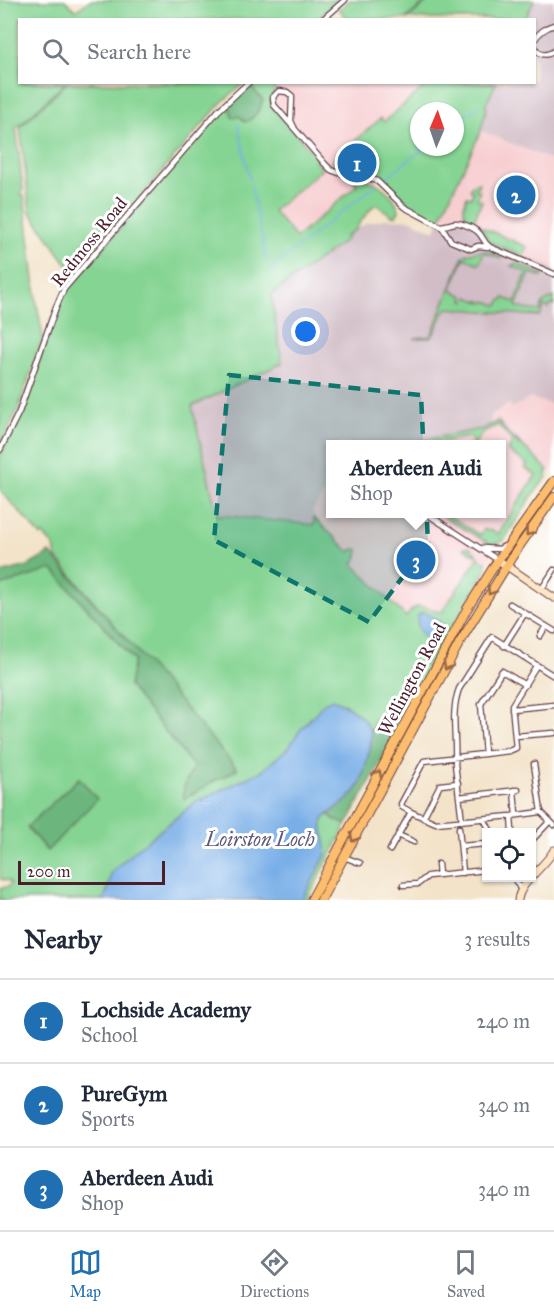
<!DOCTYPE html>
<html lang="en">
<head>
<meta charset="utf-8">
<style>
	:root { --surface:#fff; --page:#f2f2f3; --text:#1f2937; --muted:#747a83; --line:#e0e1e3; --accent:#1f6fb2 }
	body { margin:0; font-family:"IM FELL Great Primer",serif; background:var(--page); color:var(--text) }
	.controls { position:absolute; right:18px; bottom:18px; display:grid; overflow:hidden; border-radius:0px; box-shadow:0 2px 4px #0004 }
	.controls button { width:54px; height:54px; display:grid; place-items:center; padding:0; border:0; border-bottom:2px solid var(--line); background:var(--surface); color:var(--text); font:30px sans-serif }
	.compass { position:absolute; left:410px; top:102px; width:54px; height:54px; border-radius:50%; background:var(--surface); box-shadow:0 2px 4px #0004; rotate:2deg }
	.scale { position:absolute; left:18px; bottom:15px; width:147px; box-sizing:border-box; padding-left:6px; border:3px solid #4a1f2b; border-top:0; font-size:16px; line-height:21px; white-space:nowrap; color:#4a1f2b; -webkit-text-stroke:4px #fff; paint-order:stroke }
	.you { position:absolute; left:306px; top:332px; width:21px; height:21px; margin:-15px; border:4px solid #fff; border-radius:50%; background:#1a73e8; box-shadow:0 0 0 9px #1a73e833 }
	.badge { display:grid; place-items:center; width:39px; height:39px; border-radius:50%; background:var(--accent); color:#fff; font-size:20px; font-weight:700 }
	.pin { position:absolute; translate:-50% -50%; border:3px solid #fff; box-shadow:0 2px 6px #0006 }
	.popup { position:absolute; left:326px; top:440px; width:180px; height:78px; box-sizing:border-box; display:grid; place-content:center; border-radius:0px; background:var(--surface); filter:drop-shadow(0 2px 4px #0005); font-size:20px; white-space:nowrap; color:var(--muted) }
	.popup b { font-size:22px; color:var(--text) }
	.popup::after { content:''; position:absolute; left:50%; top:100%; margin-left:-12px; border:12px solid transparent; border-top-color:var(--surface) }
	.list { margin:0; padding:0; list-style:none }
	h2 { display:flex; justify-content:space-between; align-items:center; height:78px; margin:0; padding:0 24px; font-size:26px }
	h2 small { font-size:20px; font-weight:400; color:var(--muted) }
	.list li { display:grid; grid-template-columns:39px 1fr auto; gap:18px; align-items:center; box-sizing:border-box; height:84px; padding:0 24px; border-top:2px solid var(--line) }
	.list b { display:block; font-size:22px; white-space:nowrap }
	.list p { margin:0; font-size:20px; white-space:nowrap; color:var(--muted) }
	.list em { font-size:20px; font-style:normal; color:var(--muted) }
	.icon { flex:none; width:33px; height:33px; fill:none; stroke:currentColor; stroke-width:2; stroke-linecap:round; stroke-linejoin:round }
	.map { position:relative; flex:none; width:554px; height:900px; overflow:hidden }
	.search { position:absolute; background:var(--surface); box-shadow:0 2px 4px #0004; left:18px; right:18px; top:18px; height:66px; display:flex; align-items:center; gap:15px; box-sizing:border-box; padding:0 21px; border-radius:0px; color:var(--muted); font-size:22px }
	.sheet { height:330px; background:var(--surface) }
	nav { display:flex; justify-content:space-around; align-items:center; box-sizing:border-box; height:84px; border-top:2px solid var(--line); background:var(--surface); font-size:16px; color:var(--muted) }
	nav a { display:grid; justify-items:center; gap:3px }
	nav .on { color:var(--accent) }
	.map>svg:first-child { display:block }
	.built { fill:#f7cfd1 }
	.industrial { fill:#d2bdc6 }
	.green { fill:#85d493; stroke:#687a5f; stroke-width:1.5; fill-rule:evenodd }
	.forest { fill:#6cb67d; stroke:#5b6a54; stroke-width:1.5 }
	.water { fill:#79afe7; stroke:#626789; stroke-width:1.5 }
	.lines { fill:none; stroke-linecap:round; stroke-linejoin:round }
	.stream { stroke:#79afe7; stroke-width:1.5 }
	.street-casing { stroke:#633c43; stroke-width:7 }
	.secondary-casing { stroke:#633c43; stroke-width:9 }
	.primary-casing { stroke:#633c43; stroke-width:10 }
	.street { stroke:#fff; stroke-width:4.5 }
	.secondary { stroke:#fee5c5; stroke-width:7 }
	.primary { stroke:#fcbd6e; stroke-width:8 }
	.oneway { stroke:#9a6649 }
	.marked { fill:#0f766e; fill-opacity:0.2; stroke:#0f766e; stroke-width:4.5; stroke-dasharray:12 8; stroke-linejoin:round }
	.labels { text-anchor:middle; stroke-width:6; stroke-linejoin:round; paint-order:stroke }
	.street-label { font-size:18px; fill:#4a1f2b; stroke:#fff }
	.water-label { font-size:20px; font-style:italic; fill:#5d5976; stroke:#fff }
</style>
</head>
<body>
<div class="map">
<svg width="554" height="900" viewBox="0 0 554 900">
	<rect width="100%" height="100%" fill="#fff"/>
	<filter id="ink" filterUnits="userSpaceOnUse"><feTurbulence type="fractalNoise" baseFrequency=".0167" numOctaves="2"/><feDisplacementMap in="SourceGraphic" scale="12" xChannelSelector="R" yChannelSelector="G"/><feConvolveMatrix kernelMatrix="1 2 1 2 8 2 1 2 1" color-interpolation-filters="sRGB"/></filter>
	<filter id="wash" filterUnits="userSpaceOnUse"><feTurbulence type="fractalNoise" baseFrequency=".008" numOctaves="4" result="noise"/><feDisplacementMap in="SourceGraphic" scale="24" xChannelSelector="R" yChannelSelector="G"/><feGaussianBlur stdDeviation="1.35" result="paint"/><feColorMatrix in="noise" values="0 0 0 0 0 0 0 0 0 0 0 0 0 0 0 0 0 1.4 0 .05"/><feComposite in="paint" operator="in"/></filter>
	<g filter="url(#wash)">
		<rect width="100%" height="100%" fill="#f3e3c9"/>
		<path class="built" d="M254,82L496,83L455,111H419V146L298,244L269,209L319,166L250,86Z
			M484,132L554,161V268L492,244L471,224L454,219L439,221L480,133Z
			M530,398L554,405V467L536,491L502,543L453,624L431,668L429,667L413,624L315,526L313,510L330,485V514H502V444H403L489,426L492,414L510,404L513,408Z"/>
		<path class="industrial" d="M534,0H554V161L484,132L480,133L486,107L485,106L496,83L534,82V20L525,19Z
			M384,219L411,220L435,231L439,221L444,223L454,219L474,224L482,229L487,240L492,244L554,268V405L530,398L512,408L509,404L492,414L489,426L482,429L403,444H330V485L313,510L315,526L217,515L192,406L282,363L271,295L346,240L345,237L357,228L368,223Z"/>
		<path class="green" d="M0,0H65L76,11L90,0H340L317,19L20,20V82L65,83L20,125L16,127L23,191L19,194L24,196L37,305L43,337L18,409L0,446Z
			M350,0H428L405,19H347L339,9Z
			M430,0H534L525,19H407Z
			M67,83H244L221,103L193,135L74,274L30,212L20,127Z
			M254,83H276C276,91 269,97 271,105L317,158L315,161L322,169L273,211L296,238L357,185L354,181C370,173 397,195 399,211L396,216H392L378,205H374L357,226V228L345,237L346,240L271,295L282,363L192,406L217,515L314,525V518L350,552L353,549H356L359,550L358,557L353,564L406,617C409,614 413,608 417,607C423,604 435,611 441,613L479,557L464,548L465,547H470L484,562L486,561L487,569L453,624L431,668L429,667L421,650L426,668L429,669L419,690L416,691L414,696V701L397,732L386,723L375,720L371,732L360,716L344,703L312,716L298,733L289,747L262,771L196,802L132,853L112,872L107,892L103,899L101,900H0V888L7,887L11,884L9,881L0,879V586L52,569L134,661L129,686L194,767L187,780L203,788C214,780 226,776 237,769L56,557L54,546L43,535L41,536L0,490V456L20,415L63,294L223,109L229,104L232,117L239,116L251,117L257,113L263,100L250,86ZM79,778L96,799L47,851L27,827Z
			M415,83H496L485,106L487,107L480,133L439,221L408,204L387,182L379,177L370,174L341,169L338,168L332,161L381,118L384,122L423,88L421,86L419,87ZM419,111H455V147H419Z
			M476,183H479L476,190L480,191L477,199L482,201L473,223L527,247L523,256L489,242L482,229L469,222L466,214L464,213V205L467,196L471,197L473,192L470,190L471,186Z
			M480,251H487L500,256L501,259L484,252L479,264L464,258L451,290L464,296L463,300L466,301L468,297L481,302V301L485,303L486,301L497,305H498L501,300H503L504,298L515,302L527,272L511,266L517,263L543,275L542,277L530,273L516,306L524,309L540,311L543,303L554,297V305H550L548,308L544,306L540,316H537L448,308L444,312L432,337L415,339V338L431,336L463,257L467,254Z
			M498,421L520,447L515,438L548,470L546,472L547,477L532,496L504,540L499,543L491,544L483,540L445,518L443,514H446L480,535L484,529L488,531L491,530L498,534L536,475L525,468L527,464L508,451L513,442L498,425L483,432L475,444H471L474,442L471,440L470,437L427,444H403L482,429Z
			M329,814L334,820L347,824L307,900H302L326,855L322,824L323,819Z"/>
		<path class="forest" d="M250,86L263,100L261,103V107C256,113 253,120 245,122L239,116L235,118L232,117L229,104Z
			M50,553L145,660L237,769L225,776L215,780L203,788L184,799C181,788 189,776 194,767L129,686L134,660L52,569L0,586V573L28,566Z
			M375,720L386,723L397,732L347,824C339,823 334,820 329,814C341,804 351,800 360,785L371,746V732Z
			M79,778L97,799L47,851L27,827Z"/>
		<path class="water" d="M423,612C437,619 452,625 436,640C423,641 415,627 418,615Z
			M332,699C346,704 367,717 371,733C374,743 363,773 360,784C351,801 336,807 323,819C320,832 328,842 326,855L302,900H101L103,899L107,892L112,872L132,853L196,802L262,771L289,747L298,733L324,703Z"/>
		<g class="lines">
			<path class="stream" d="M238,124L250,180
				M455,124L479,105
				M384,179L425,147
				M251,186L267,262
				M269,270L376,185"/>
		</g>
	</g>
	<g filter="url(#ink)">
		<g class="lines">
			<defs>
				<path id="street" d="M322,20L345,0
					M534,41C537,34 546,27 554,25
					M534,46C538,55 546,57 554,51
					M294,127L291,121L292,96L287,92L279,91L273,97L274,105L325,164L331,170L339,173L368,178L377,181L404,207L442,227L451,241L471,249L478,246L490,247
					M440,226C446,226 449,224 455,223C460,222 474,228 478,232C483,236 482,241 490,247L554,274
					M0,450L19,412L56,307L64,289L218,111L249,82
					M427,514L498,560
					M483,548L499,549L507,545
					M541,590L554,570
					M510,604L554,631
					M540,636L546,626
					M504,646L525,613
					M536,666L512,705L516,748L509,751L424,761L401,804L402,807L411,812L436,823L511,816L541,812
					M512,709L554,705
					M515,736L554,733
					M485,754L481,704L502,671L525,685
					M534,764L541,812L554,825
					M514,790L516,815
					M459,797L518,790
					M511,816L512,832
					M423,818L440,785L458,783
					M484,819L491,832
					M462,821L455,764C457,739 450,713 459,689L492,637L554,676
					M459,828L463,873
					M398,835L414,842
					M532,838H534L550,821
					M461,846L486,844
					M390,850L411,812
					M344,857L360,863
					M438,864L439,875
					M514,878L521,890
					M403,885L418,884L428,876L486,870"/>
				<path id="secondary" d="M498,560L554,598
					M518,900C520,882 545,867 554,850"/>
				<path id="primary" d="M311,900L467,609L498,560L554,481
					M321,900L460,642L514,554L554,497"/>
			</defs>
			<use href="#street" class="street-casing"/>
			<use href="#secondary" class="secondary-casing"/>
			<use href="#primary" class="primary-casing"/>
			<use href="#street" class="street"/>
			<use href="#secondary" class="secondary"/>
			<use href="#primary" class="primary"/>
		</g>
		<defs><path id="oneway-chevron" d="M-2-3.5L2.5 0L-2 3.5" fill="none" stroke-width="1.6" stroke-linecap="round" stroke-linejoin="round" transform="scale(1.5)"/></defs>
		<g class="oneway">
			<use href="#oneway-chevron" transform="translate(529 532) rotate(125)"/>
			<use href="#oneway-chevron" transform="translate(491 591) rotate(123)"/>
			<use href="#oneway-chevron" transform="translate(447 666) rotate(119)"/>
			<use href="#oneway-chevron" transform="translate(378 774) rotate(-62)"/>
			<use href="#oneway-chevron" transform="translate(354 838) rotate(119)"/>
		</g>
	</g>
	<path class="marked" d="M229,375L421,395L428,543L369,622L214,540Z"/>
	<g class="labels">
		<g class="street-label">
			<text transform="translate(89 242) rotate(-51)" y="6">Redmoss Road</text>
			<text transform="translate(412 679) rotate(-62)" y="6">Wellington Road</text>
		</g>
		<g class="water-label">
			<text x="260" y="846">Loirston Loch</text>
		</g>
	</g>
</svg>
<div class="controls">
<button><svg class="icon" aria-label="locate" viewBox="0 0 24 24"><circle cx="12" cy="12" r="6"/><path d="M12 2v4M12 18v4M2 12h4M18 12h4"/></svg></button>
</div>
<svg class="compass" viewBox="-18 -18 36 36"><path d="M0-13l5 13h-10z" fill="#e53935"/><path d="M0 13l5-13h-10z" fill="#747a83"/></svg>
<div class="scale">200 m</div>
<div class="you"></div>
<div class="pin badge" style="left:357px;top:163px">1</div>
<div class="pin badge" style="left:516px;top:195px">2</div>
<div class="pin badge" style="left:416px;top:560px">3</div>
<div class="popup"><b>Aberdeen Audi</b>Shop</div>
<div class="search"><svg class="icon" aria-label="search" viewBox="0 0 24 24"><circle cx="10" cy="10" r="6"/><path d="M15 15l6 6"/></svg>Search here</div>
</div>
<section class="sheet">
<h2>Nearby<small>3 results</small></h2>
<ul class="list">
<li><span class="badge">1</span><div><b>Lochside Academy</b><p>School</p></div><em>240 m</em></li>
<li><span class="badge">2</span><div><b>PureGym</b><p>Sports</p></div><em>340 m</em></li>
<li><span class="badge">3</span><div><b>Aberdeen Audi</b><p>Shop</p></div><em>340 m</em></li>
</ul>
</section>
<nav>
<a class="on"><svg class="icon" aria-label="map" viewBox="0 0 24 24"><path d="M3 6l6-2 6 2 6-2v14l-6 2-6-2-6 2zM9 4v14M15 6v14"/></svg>Map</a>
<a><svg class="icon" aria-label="directions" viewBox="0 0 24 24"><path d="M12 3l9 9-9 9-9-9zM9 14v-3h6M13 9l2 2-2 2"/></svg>Directions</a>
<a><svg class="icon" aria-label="saved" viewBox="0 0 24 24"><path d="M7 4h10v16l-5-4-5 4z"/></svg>Saved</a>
</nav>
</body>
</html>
